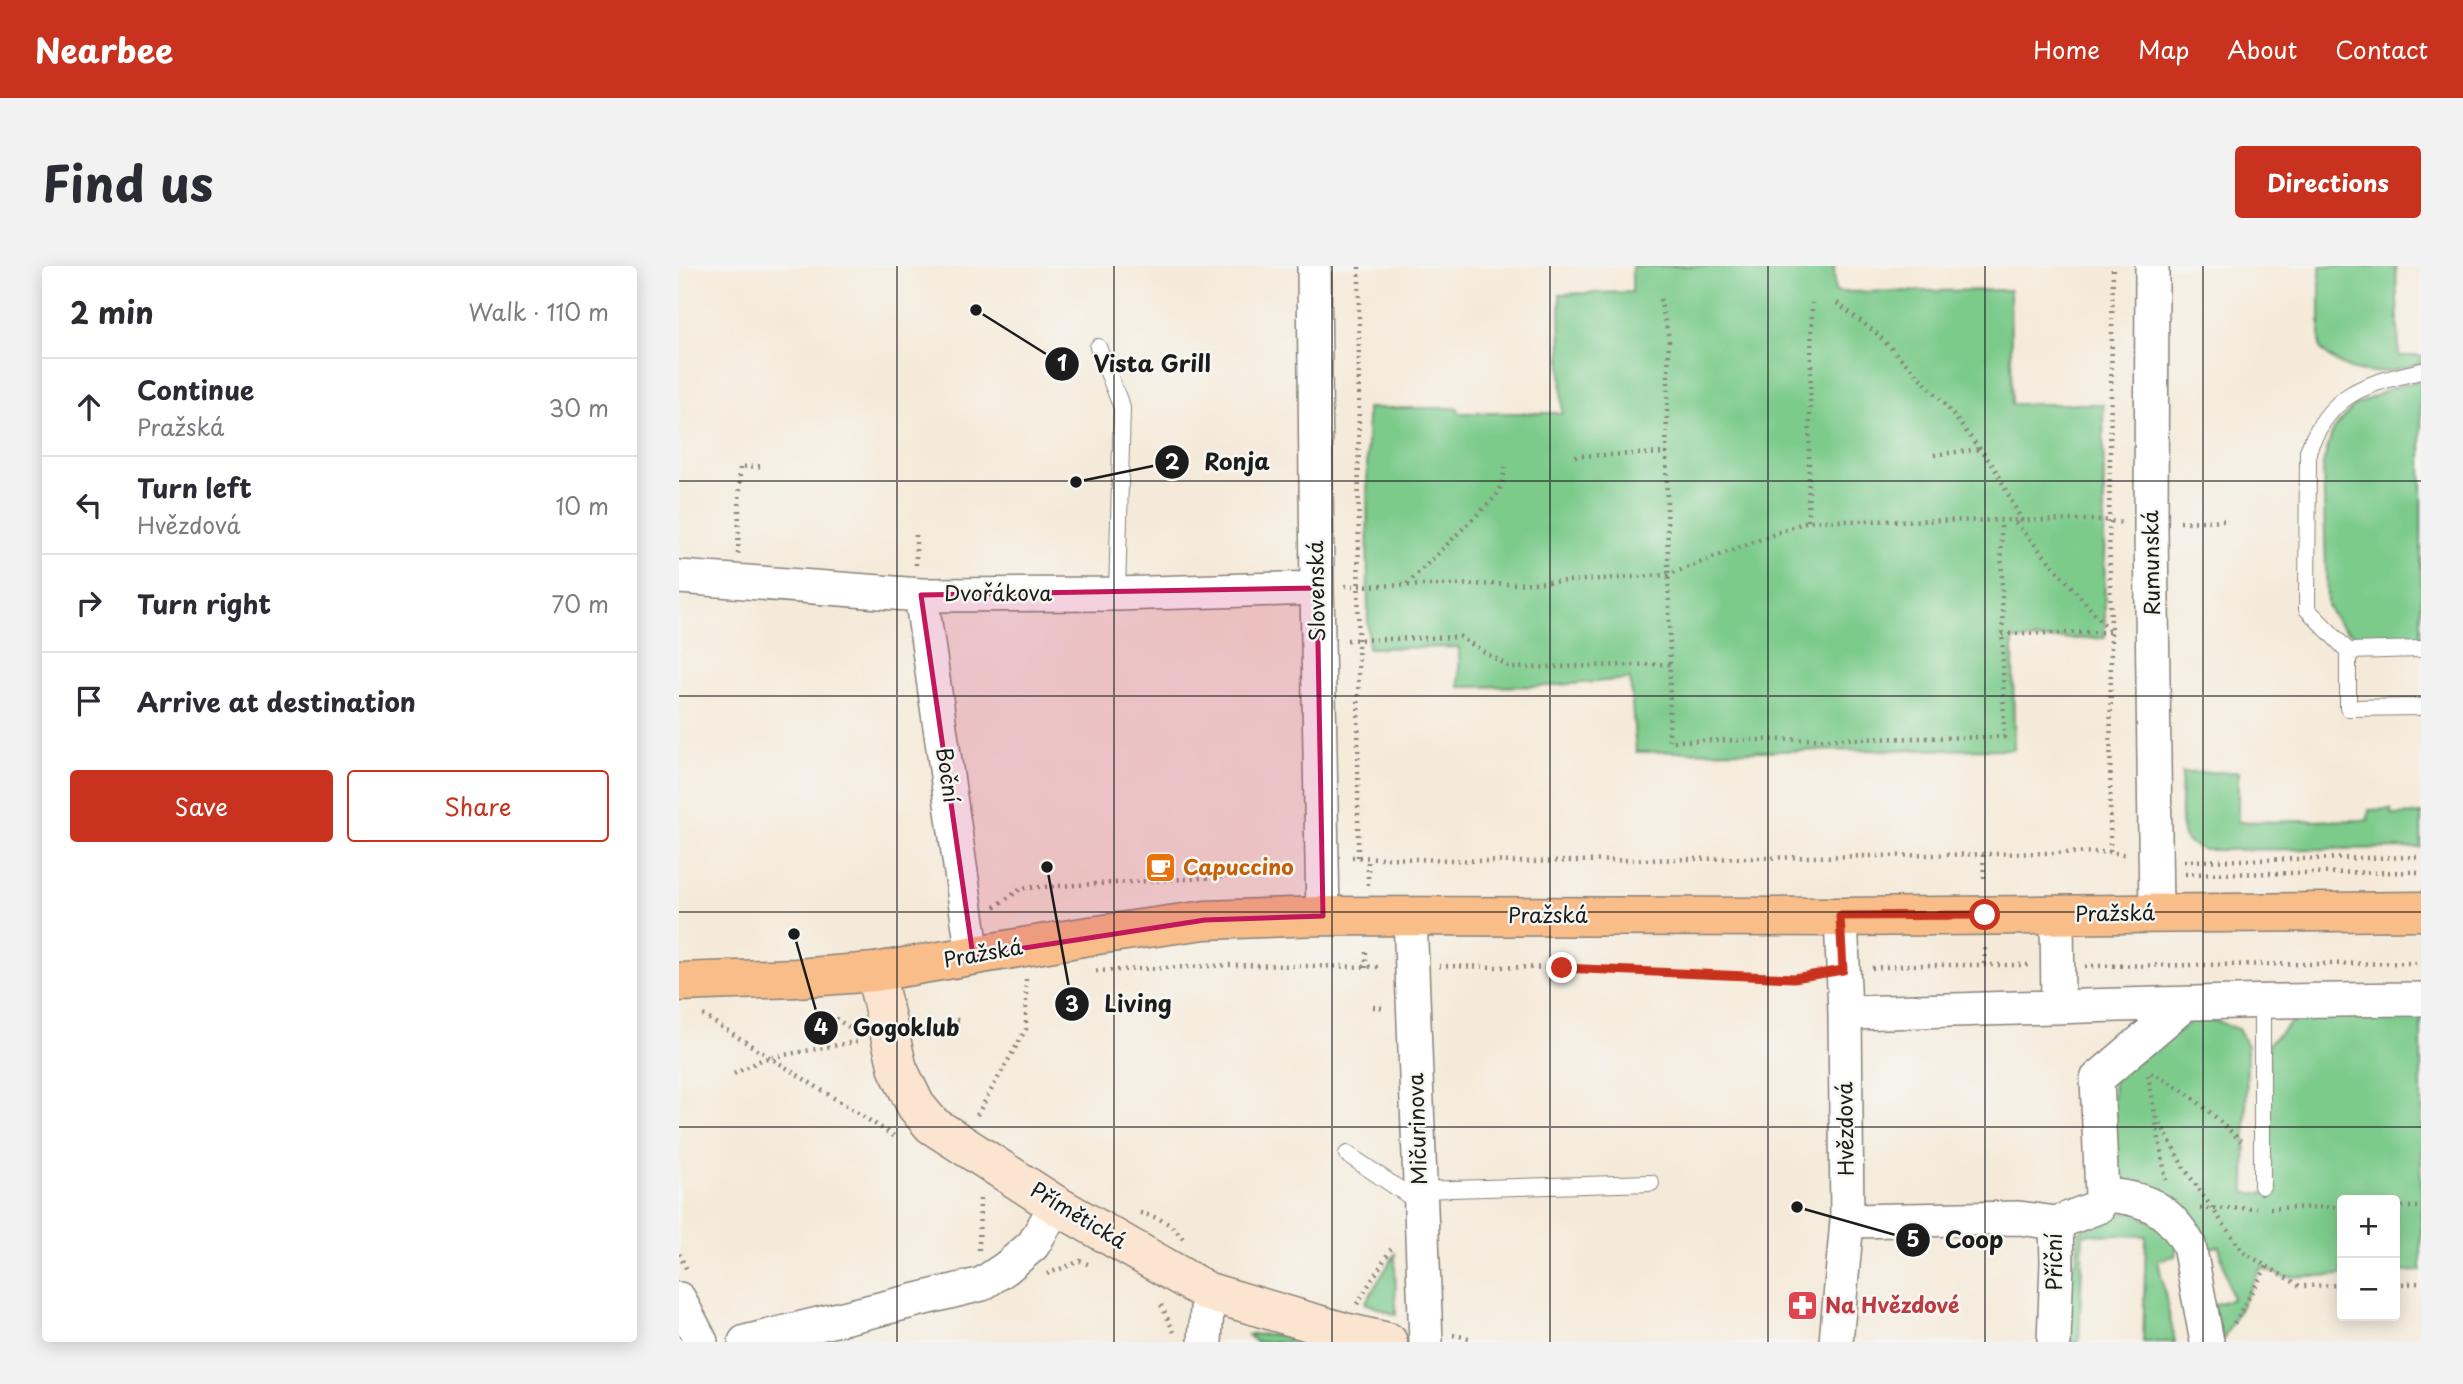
<!DOCTYPE html>
<html lang="en">
<head>
<meta charset="utf-8">
<style>
	:root { --surface:#fff; --page:#f2f2f3; --text:#2b2b33; --muted:#7c7c81; --line:#e1e1e2; --accent:#c8321e }
	body { margin:0; font-family:"Playpen Sans",sans-serif; background:var(--page); color:var(--text) }
	.controls { position:absolute; right:21px; bottom:21px; display:grid; overflow:hidden; border-radius:7px; box-shadow:0 4px 18px #0003 }
	.controls button { width:63px; height:63px; display:grid; place-items:center; padding:0; border:0; border-bottom:2px solid var(--line); background:var(--surface); color:var(--text); font:35px sans-serif }
	.stop { position:absolute; width:21px; height:21px; margin:-16px; border:5px solid #c8321e; border-radius:50%; background:#fff }
	.stop.end { background:#c8321e; border-color:#fff; box-shadow:0 2px 7px #0008 }
	.list { margin:0; padding:0; list-style:none }
	h2 { display:flex; justify-content:space-between; align-items:center; height:91px; margin:0; padding:0 28px; font-size:30px }
	h2 small { font-size:23px; font-weight:400; color:var(--muted) }
	.list li { display:grid; grid-template-columns:46px 1fr auto; gap:21px; align-items:center; box-sizing:border-box; height:98px; padding:0 28px; border-top:2px solid var(--line) }
	.list b { display:block; font-size:26px; white-space:nowrap }
	.list p { margin:0; font-size:23px; white-space:nowrap; color:var(--muted) }
	.list em { font-size:23px; font-style:normal; color:var(--muted) }
	.actions { display:flex; gap:14px; padding:21px 28px }
	.actions a { flex:1; padding:16px 0; border:2px solid var(--accent); border-radius:7px; text-align:center; font-size:24px; color:var(--accent) }
	.actions .main { background:var(--accent); color:#fff }
	.icon { flex:none; width:38px; height:38px; fill:none; stroke:currentColor; stroke-width:2; stroke-linecap:round; stroke-linejoin:round }
	.map { position:relative; flex:none; width:1742px; height:1076px; overflow:hidden; border-radius:7px }
	header { display:flex; align-items:center; gap:42px; box-sizing:border-box; height:98px; padding:0 35px; background:var(--accent); color:#fff }
	header strong { font-size:33px }
	nav { display:flex; gap:38px; margin-inline-start:auto; font-size:24px }
	.intro { display:flex; align-items:center; justify-content:space-between; box-sizing:border-box; height:168px; padding:0 42px }
	h1 { margin:0; font-size:49px }
	.button { padding:18px 32px; border-radius:7px; background:var(--accent); color:#fff; font-size:24px; font-weight:700 }
	main { display:flex; gap:42px; padding:0 42px }
	aside { flex:1; background:var(--surface); border-radius:7px; box-shadow:0 4px 18px #0003 }
	.map>svg:first-child { display:block }
	.green { fill:#7ccb8b; stroke:#4c7454; stroke-width:2 }
	.lines { fill:none; stroke-linecap:round; stroke-linejoin:round }
	.lane-casing { stroke:#88837a; stroke-width:18 }
	.street-casing { stroke:#88837a; stroke-width:36 }
	.secondary-casing { stroke:#88837a; stroke-width:41 }
	.primary-casing { stroke:#88837a; stroke-width:41 }
	.path { stroke:#88837a; stroke-width:4.5; stroke-dasharray:2 5; stroke-linecap:butt }
	.lane { stroke:#fff; stroke-width:16 }
	.street { stroke:#fff; stroke-width:33 }
	.secondary { stroke:#fce5d0; stroke-width:38 }
	.primary { stroke:#f8bd89; stroke-width:38 }
	.route { stroke:#c8321e; stroke-width:9 }
	.marked { fill:#c2185b; fill-opacity:0.2; stroke:#c2185b; stroke-width:5; stroke-linejoin:round }
	.grid { fill:none; stroke:#1c1c1c; stroke-width:2; stroke-opacity:0.55 }
	.labels { text-anchor:middle; stroke-width:5; stroke-linejoin:round; paint-order:stroke }
	.street-label { font-size:21px; fill:#1c1c1c; stroke:#f6f6f2 }
	.food-label { font-size:21px; font-weight:bold; fill:#c56008; stroke:#f6f6f2; text-anchor:start }
	.health-label { font-size:21px; font-weight:bold; fill:#be3a42; stroke:#f6f6f2; text-anchor:start }
	.leader { fill:none; stroke:#1c1c1c; stroke-width:2.5 }
	.callout-dot { fill:#1c1c1c; stroke:#f6f6f2; stroke-width:2.5 }
	.mark-label { font-size:21px; text-anchor:middle; font-weight:bold; fill:#fff }
	.callout-label { font-size:23px; text-anchor:middle; font-weight:bold; fill:#1c1c1c; stroke:#f6f6f2; stroke-width:5; stroke-linejoin:round; paint-order:stroke }
</style>
</head>
<body>
<header>
<strong>Nearbee</strong>
<nav><a>Home</a><a>Map</a><a>About</a><a>Contact</a></nav>
</header>
<div class="intro"><h1>Find us</h1><a class="button">Directions</a></div>
<main>
<aside>
<h2>2 min<small>Walk · 110 m</small></h2>
<ul class="list">
<li><svg class="icon" aria-label="ahead" viewBox="0 0 24 24"><path d="M12 20V5M6 11l6-6 6 6"/></svg><div><b>Continue</b><p>Pražská</p></div><em>30 m</em></li>
<li><svg class="icon" aria-label="left" viewBox="0 0 24 24"><path d="M17 20v-9H6M10 6l-5 5 5 5"/></svg><div><b>Turn left</b><p>Hvězdová</p></div><em>10 m</em></li>
<li><svg class="icon" aria-label="right" viewBox="0 0 24 24"><path d="M7 20v-9h11M14 6l5 5-5 5"/></svg><div><b>Turn right</b></div><em>70 m</em></li>
<li><svg class="icon" aria-label="arrive" viewBox="0 0 24 24"><path d="M6 21V4h12l-3 4 3 4H6"/></svg><div><b>Arrive at destination</b></div></li>
</ul>
<div class="actions"><a class="main">Save</a><a>Share</a></div>
</aside>
<div class="map">
<svg width="1742" height="1076" viewBox="0 0 1742 1076">
	<rect width="100%" height="100%" fill="#f6f6f2"/>
	<filter id="ink" filterUnits="userSpaceOnUse"><feTurbulence type="fractalNoise" baseFrequency=".0143" numOctaves="2"/><feDisplacementMap in="SourceGraphic" scale="14" xChannelSelector="R" yChannelSelector="G"/><feConvolveMatrix kernelMatrix="1 2 1 2 8 2 1 2 1" color-interpolation-filters="sRGB"/></filter>
	<filter id="wash" filterUnits="userSpaceOnUse"><feTurbulence type="fractalNoise" baseFrequency=".00686" numOctaves="4" result="noise"/><feDisplacementMap in="SourceGraphic" scale="28" xChannelSelector="R" yChannelSelector="G"/><feGaussianBlur stdDeviation="1.57" result="paint"/><feColorMatrix in="noise" values="0 0 0 0 0 0 0 0 0 0 0 0 0 0 0 0 0 1.4 0 .05"/><feComposite in="paint" operator="in"/></filter>
	<g filter="url(#wash)">
		<rect width="100%" height="100%" fill="#f5ead9"/>
		<path class="green" d="M953,0H1155L1156,26L1331,24L1333,138H1424L1426,372L1334,374L1335,483L957,486L951,413L866,420L780,421V381L689,382L688,142H779L780,147H883L881,28L953,26Z
			M1641,0H1717L1720,90H1742V97C1702,109 1672,115 1641,82Z
			M1742,114V374C1702,374 1667,382 1648,339L1644,198L1654,164L1675,140L1712,122Z
			M1559,506V556L1689,554L1690,544L1712,543L1714,549L1742,548V582L1525,584C1519,582 1510,578 1506,572C1499,559 1503,523 1503,507Z
			M1628,742H1742V1005L1716,1006V934H1663V1009L1606,1011L1582,1002L1543,1076L1534,1039L1553,1033L1540,980L1524,983L1439,915L1430,904L1435,809L1513,755H1538L1559,763L1568,780L1566,927H1590V777Z
			M1456,946L1499,973L1496,990L1479,994L1496,1076H1464L1467,970L1404,968L1400,1076H1387L1390,997H1397L1400,966C1416,954 1437,948 1456,946Z
			M716,988L717,1049L686,1037Z
			M592,1068L630,1076H577L569,1069Z"/>
	</g>
	<g filter="url(#ink)">
		<g class="lines">
			<defs>
				<path id="lane" d="M419,81L443,142L438,328
					M1742,105C1685,118 1651,127 1629,185L1628,343L1669,385V442L1742,441
					M1669,385L1742,383
					M1583,734V920
					M668,888L741,937
					M741,924L972,917"/>
				<path id="street" d="M635,0L638,322L644,650
					M1473,0L1472,262L1477,647
					M0,311L242,329L438,328L638,322
					M242,329L294,690
					M1378,649L1379,741
					M731,650L747,1076
					M1166,747C1358,742 1550,734 1742,733
					M1423,929C1465,931 1489,941 1510,979L1528,1076
					M1168,955L1340,952L1377,957L1419,941L1423,929L1418,813L1506,738
					M0,1033L22,1076
					M66,1076L303,1018L327,1002L354,979L377,939
					M526,1076L529,1026
					M1157,1076L1168,955L1166,747L1162,651
					M1375,1076L1378,997L1377,957"/>
				<path id="secondary" d="M196,706L219,803L237,840L253,859L377,939L529,1026L665,1066L709,1076"/>
				<path id="primary" d="M0,716L117,712L196,706L404,671L526,654L644,650L1162,651L1742,645"/>
			</defs>
			<use href="#lane" class="lane-casing"/>
			<use href="#street" class="street-casing"/>
			<use href="#secondary" class="secondary-casing"/>
			<use href="#primary" class="primary-casing"/>
			<path class="path" d="M981,33L990,72L987,187L991,398L990,475L1325,471L1322,255
				M1158,37L1196,66L1260,131L1315,201L1343,255
				M1255,189L1301,183
				M896,190L987,187
				M1129,255L1133,37
				M1501,256L1549,254
				M59,288L61,201L85,200
				M237,299V268
				M728,318L817,230L823,218L827,197
				M666,320L836,318L989,309L1129,255L1424,254L1444,257
				M1323,368L1432,366L1336,256
				M668,374L781,371L832,402L991,398
				M1431,586L1432,366L1430,255L1434,0
				M1304,589L1305,617
				M673,591L835,596L1431,586L1448,589
				M679,591L680,0
				M1505,595L1742,591
				M1506,608L1742,606
				M689,619V592
				M316,641L343,622L616,607
				M1305,698L1306,681
				M760,700L883,702L1115,712L1136,709
				M1406,700L1742,697
				M687,702V681
				M1193,702L1231,699H1349
				M417,705L552,699L702,701
				M694,741L705,742
				M137,745L154,751L176,765
				M24,749L218,872
				M244,764L282,753
				M1472,807C1508,822 1534,849 1562,875
				M55,808L84,793L180,775
				M1469,809L1487,914
				M298,849L347,763V713
				M1478,851L1505,902L1564,986L1621,1020L1663,1019
				M1716,941H1742
				M1591,942L1663,941
				M1521,943L1578,942
				M461,947C479,951 495,958 505,974
				M300,984L301,930
				M0,988L8,1004
				M368,1008L401,995L409,998
				M1716,1018L1742,1017
				M678,1038L712,983
				M482,1039L495,1066
				M1555,1057L1588,1000
				M774,1069L790,1072L791,1076"/>
			<use href="#lane" class="lane"/>
			<use href="#street" class="street"/>
			<use href="#secondary" class="secondary"/>
			<use href="#primary" class="primary"/>
		</g>
	</g>
	<g class="lines" filter="url(#ink)">
		<path class="route" d="M883,702L1115,712L1164,704L1161,650L1306,649"/>
	</g>
	<path class="marked" d="M638,322L644,650L526,654L294,690L242,329Z"/>
	<path class="grid" d="M218,0V1076M435,0V1076M653,0V1076M871,0V1076M1089,0V1076M1306,0V1076M1524,0V1076M0,215H1742M0,430H1742M0,646H1742M0,861H1742"/>
	<defs>
		<symbol id="cafe-square" viewBox="-11 -11 22 22"><rect x="-9" y="-9" width="18" height="18" rx="4" fill="#e8710a" stroke="#f6f6f2"/><path d="M-5.5-4.5H6V0H3Q3 3.5 0 3.5H-2.5Q-5.5 3.5-5.5 0ZM3-3.2v2h1.7v-2ZM-6 4.5H4V6H-6Z" fill="#fff"/></symbol>
		<symbol id="pharmacy-square" viewBox="-11 -11 22 22"><rect x="-9" y="-9" width="18" height="18" rx="4" fill="#e0444e" stroke="#f6f6f2"/><path d="M-2-6h4v4h4v4h-4v4h-4v-4h-4v-4h4Z" fill="#fff"/></symbol>
	</defs>
	<g fill-rule="evenodd">
		<use href="#cafe-square" x="464" y="584" width="35" height="35"/>
		<use href="#pharmacy-square" x="1106" y="1022" width="35" height="35"/>
	</g>
	<g class="labels">
		<g class="street-label">
			<text transform="translate(1473 297) rotate(-91)" y="7">Rumunská</text>
			<text transform="translate(638 325) rotate(-91)" y="7">Slovenská</text>
			<text x="319" y="335">Dvořákova</text>
			<text transform="translate(268 509) rotate(82)" y="7">Boční</text>
			<text transform="translate(1436 648) rotate(-1)" y="7">Pražská</text>
			<text x="869" y="657">Pražská</text>
			<text transform="translate(304 688) rotate(-10)" y="7">Pražská</text>
			<text transform="translate(739 863) rotate(-92)" y="7">Mičurinova</text>
			<text transform="translate(1167 863) rotate(-91)" y="7">Hvězdová</text>
			<text transform="translate(399 950) rotate(31)" y="7">Přímětická</text>
			<text transform="translate(1376 996) rotate(-90)" y="7">Příční</text>
		</g>
		<g class="food-label">
			<text x="504" y="609">Capuccino</text>
		</g>
		<g class="health-label">
			<text x="1146" y="1047">Na Hvězdové</text>
		</g>
	</g>
	<path class="leader" d="M297 44L383 98M397 216L493 196M368 601L393 738M115 668L142 762M1118 941L1234 974"/>
	<g class="callout-dot">
		<circle cx="297" cy="44" r="7"/>
		<circle cx="397" cy="216" r="7"/>
		<circle cx="368" cy="601" r="7"/>
		<circle cx="115" cy="668" r="7"/>
		<circle cx="1118" cy="941" r="7"/>
		<circle cx="383" cy="98" r="18"/>
		<circle cx="493" cy="196" r="18"/>
		<circle cx="393" cy="738" r="18"/>
		<circle cx="142" cy="762" r="18"/>
		<circle cx="1234" cy="974" r="18"/>
	</g>
	<g class="mark-label">
		<text x="383" y="105">1</text>
		<text x="493" y="204">2</text>
		<text x="393" y="746">3</text>
		<text x="142" y="769">4</text>
		<text x="1234" y="981">5</text>
	</g>
	<g class="callout-label">
		<text x="473" y="106">Vista Grill</text>
		<text x="558" y="204">Ronja</text>
		<text x="459" y="746">Living</text>
		<text x="227" y="770">Gogoklub</text>
		<text x="1295" y="982">Coop</text>
	</g>
</svg>
<div class="controls">
<button>+</button>
<button>−</button>
</div>
<div class="stop" style="left:1306px;top:649px"></div>
<div class="stop end" style="left:883px;top:702px"></div>
</div>
</main>
</body>
</html>
